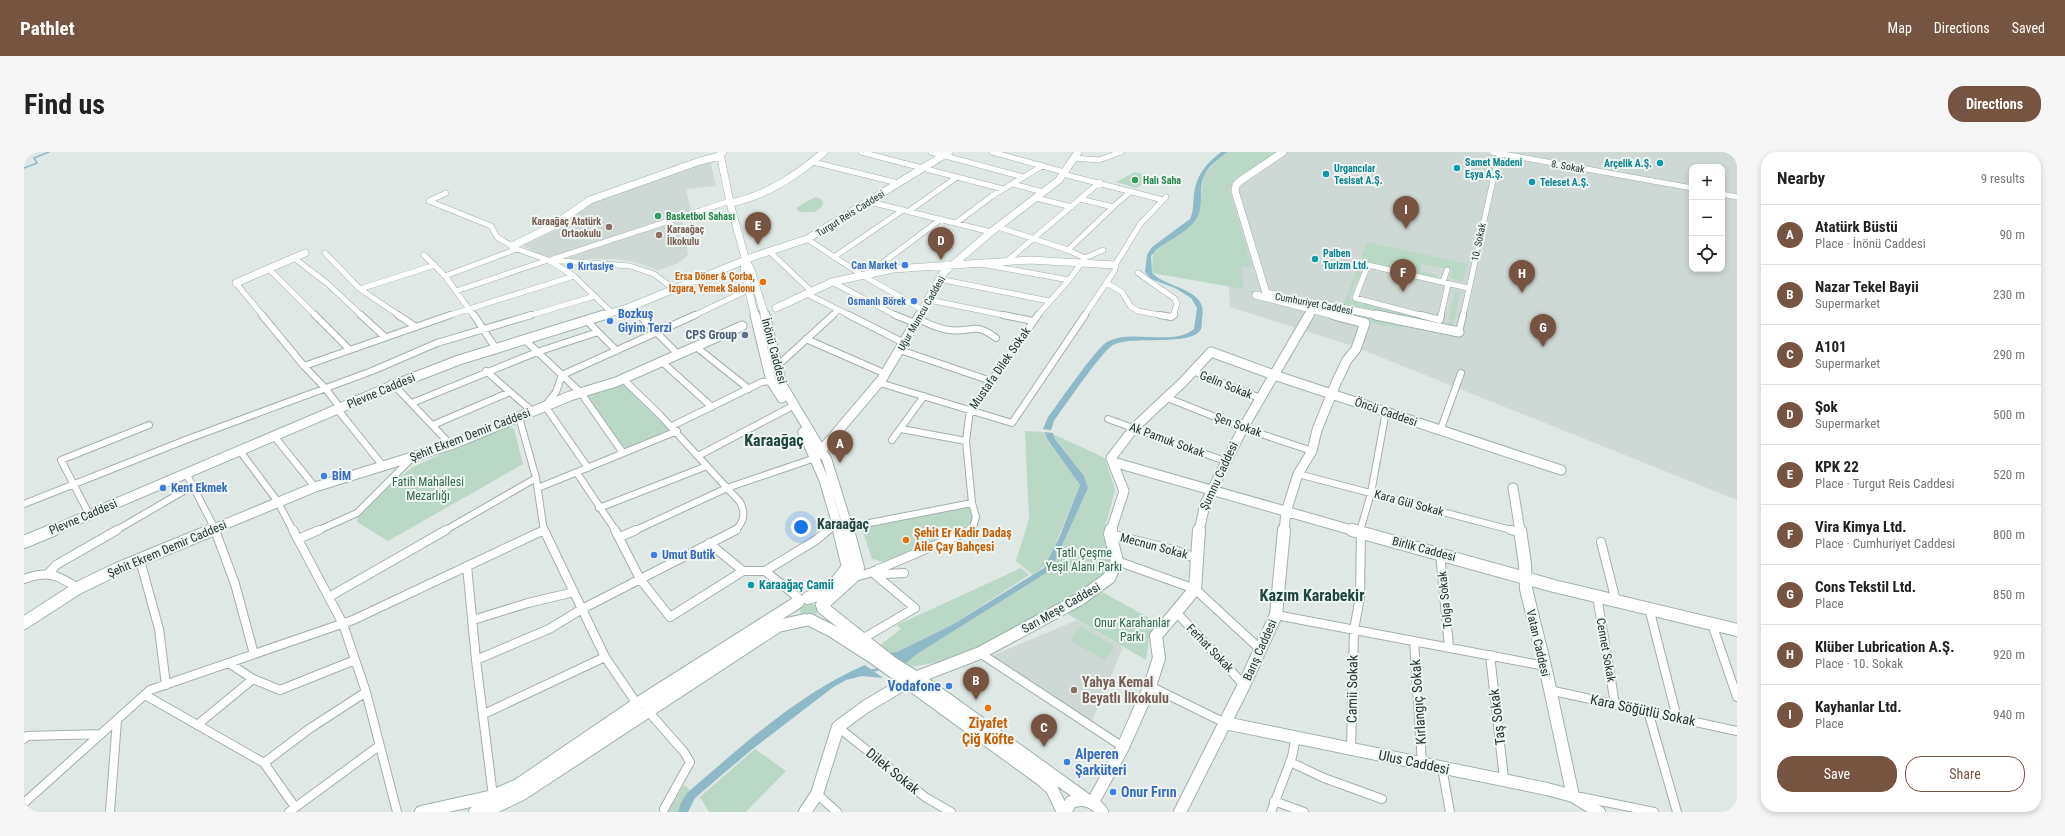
<!DOCTYPE html>
<html lang="en">
<head>
<meta charset="utf-8">
<style>
	:root { --surface:#fff; --page:#f6f6f6; --text:#222; --muted:#767676; --line:#e0e0e0; --accent:#775341 }
	body { margin:0; font-family:"Roboto Condensed",sans-serif; background:var(--page); color:var(--text) }
	.controls { position:absolute; right:12px; top:12px; display:grid; overflow:hidden; border-radius:8px; box-shadow:0 2px 6px #0003 }
	.controls button { width:36px; height:36px; display:grid; place-items:center; padding:0; border:0; border-bottom:1px solid var(--line); background:var(--surface); color:var(--text); font:20px sans-serif }
	.you { position:absolute; left:777px; top:375px; width:14px; height:14px; margin:-10px; border:3px solid #fff; border-radius:50%; background:#1a73e8; box-shadow:0 0 0 6px #1a73e833 }
	.badge { display:grid; place-items:center; width:26px; height:26px; border-radius:50%; background:var(--accent); color:#fff; font-size:13px; font-weight:700 }
	.pin { position:absolute; translate:-50% -33px; filter:drop-shadow(0 1px 2px #0008) }
	.pin::after { content:''; position:absolute; top:21px; width:14px; height:12px; background:inherit; clip-path:polygon(0 0,100% 0,50% 100%) }
	.list { margin:0; padding:0; list-style:none }
	h2 { display:flex; justify-content:space-between; align-items:center; height:52px; margin:0; padding:0 16px; font-size:17px }
	h2 small { font-size:13px; font-weight:400; color:var(--muted) }
	.list li { display:grid; grid-template-columns:26px 1fr auto; gap:12px; align-items:center; box-sizing:border-box; height:60px; padding:0 16px; border-top:1px solid var(--line) }
	.list b { display:block; font-size:15px; white-space:nowrap }
	.list p { margin:0; font-size:13px; white-space:nowrap; color:var(--muted) }
	.list em { font-size:13px; font-style:normal; color:var(--muted) }
	.actions { display:flex; gap:8px; padding:12px 16px }
	.actions a { flex:1; padding:9px 0; border:1px solid var(--accent); border-radius:16px; text-align:center; font-size:14px; color:var(--accent) }
	.actions .main { background:var(--accent); color:#fff }
	.icon { flex:none; width:22px; height:22px; fill:none; stroke:currentColor; stroke-width:2; stroke-linecap:round; stroke-linejoin:round }
	.map { position:relative; flex:none; width:1713px; height:660px; overflow:hidden; border-radius:16px }
	header { display:flex; align-items:center; gap:24px; box-sizing:border-box; height:56px; padding:0 20px; background:var(--accent); color:#fff }
	header strong { font-size:19px }
	nav { display:flex; gap:22px; margin-inline-start:auto; font-size:14px }
	.intro { display:flex; align-items:center; justify-content:space-between; box-sizing:border-box; height:96px; padding:0 24px }
	h1 { margin:0; font-size:28px }
	.button { padding:10px 18px; border-radius:16px; background:var(--accent); color:#fff; font-size:14px; font-weight:700 }
	main { display:flex; gap:24px; padding:0 24px }
	aside { flex:1; background:var(--surface); border-radius:16px; box-shadow:0 2px 6px #0003 }
	.map>svg:first-child { display:block }
	.built { fill:#ced8d4; fill-rule:evenodd }
	.green { fill:#bbd7c5 }
	.water { fill:#8eb9c7 }
	.lines { fill:none; stroke-linecap:round; stroke-linejoin:round }
	.stream-far1 { stroke:#8eb9c7; stroke-width:1.5 }
	.stream { stroke:#8eb9c7; stroke-width:2.5 }
	.street-far2-casing { stroke:#a3afac; stroke-width:6 }
	.street-far1-casing { stroke:#a3afac; stroke-width:8 }
	.street-casing { stroke:#a3afac; stroke-width:10 }
	.secondary-far2-casing { stroke:#a0b2ad; stroke-width:8 }
	.secondary-far1-casing { stroke:#a0b2ad; stroke-width:11 }
	.secondary-casing { stroke:#a0b2ad; stroke-width:14 }
	.street-far2 { stroke:#fff; stroke-width:5 }
	.street-far1 { stroke:#fff; stroke-width:6 }
	.street { stroke:#fff; stroke-width:8 }
	.secondary-far2 { stroke:#fff; stroke-width:7 }
	.secondary-far1 { stroke:#fff; stroke-width:9 }
	.secondary { stroke:#fff; stroke-width:12 }
	.culture-dot { fill:#0f9aa8; stroke:#eff5f3; stroke-width:1.5 }
	.leisure-dot { fill:#2e9e5b; stroke:#eff5f3; stroke-width:1.5 }
	.education-dot { fill:#8d6e63; stroke:#eff5f3; stroke-width:1.5 }
	.shop-dot { fill:#3f7fe0; stroke:#eff5f3; stroke-width:1.5 }
	.food-dot { fill:#e8710a; stroke:#eff5f3; stroke-width:1.5 }
	.service-dot { fill:#5c6f8a; stroke:#eff5f3; stroke-width:1.5 }
	.labels { text-anchor:middle; stroke-width:4; stroke-linejoin:round; paint-order:stroke }
	.far-culture-label { font-size:10px; font-weight:bold; fill:#0d838f; stroke:#eff5f3; text-anchor:start }
	.far-street-label { font-size:10px; fill:#223633; stroke:#eff5f3 }
	.far-leisure-label { font-size:10px; font-weight:bold; fill:#27864d; stroke:#eff5f3; text-anchor:start }
	.far-education-label { font-size:10px; font-weight:bold; fill:#785e54; stroke:#eff5f3; text-anchor:end }
	.far-shop-label { font-size:10px; font-weight:bold; fill:#366cbe; stroke:#eff5f3; text-anchor:end }
	.far-food-label { font-size:10px; font-weight:bold; fill:#c56008; stroke:#eff5f3; text-anchor:end }
	.shop-label { font-size:12px; font-weight:bold; fill:#366cbe; stroke:#eff5f3; text-anchor:start }
	.service-label { font-size:12px; font-weight:bold; fill:#4e5e75; stroke:#eff5f3; text-anchor:end }
	.street-label { font-size:12px; fill:#223633; stroke:#eff5f3 }
	.park-label { font-size:12px; fill:#32674b; stroke:#eff5f3 }
	.food-label { font-size:12px; font-weight:bold; fill:#c56008; stroke:#eff5f3; text-anchor:start }
	.culture-label { font-size:12px; font-weight:bold; fill:#0d838f; stroke:#eff5f3; text-anchor:start }
	.quarter-label { font-size:14px; font-weight:bold; fill:#214540; stroke:#eff5f3 }
	.near-education-label { font-size:14px; font-weight:bold; fill:#785e54; stroke:#eff5f3; text-anchor:start }
	.near-shop-label { font-size:14px; font-weight:bold; fill:#366cbe; stroke:#eff5f3; text-anchor:start }
	.near-street-label { font-size:14px; fill:#223633; stroke:#eff5f3 }
	.near-food-label { font-size:14px; font-weight:bold; fill:#c56008; stroke:#eff5f3 }
	.district-label { font-size:16px; font-weight:bold; fill:#214540; stroke:#eff5f3 }
</style>
</head>
<body>
<header>
<strong>Pathlet</strong>
<nav><a>Map</a><a>Directions</a><a>Saved</a></nav>
</header>
<div class="intro"><h1>Find us</h1><a class="button">Directions</a></div>
<main>
<div class="map">
<svg width="1713" height="660" viewBox="0 0 1713 660">
	<rect width="100%" height="100%" fill="#dfe8e5"/>
	<path class="built" d="M1234,0H1713V348L1329,194L1206,155L1202,79L1193,31ZM1668,15H1698V117H1668Z
		M679,10L687,11L692,34L662,37L667,59L528,106H523L500,95L501,92L536,76L555,59L568,50Z
		M654,68L658,69L664,103L653,112L634,118L610,110L591,107H547L545,105Z
		M1053,468L1099,495L1068,569L972,507L970,503Z"/>
	<path class="green" d="M1203,0H1252L1211,29L1205,37L1228,115L1217,114L1220,137L1128,121L1129,101L1171,69L1177,45L1180,23L1193,8Z
		M1111,20L1130,25L1112,36L1092,30Z
		M791,45L796,46L799,50L798,55L791,60H775L772,56Z
		M1343,90L1443,112L1438,130L1427,126L1428,118L1398,112L1396,119L1413,123L1411,127L1341,111L1325,147L1424,172L1431,140H1436L1429,174L1320,152Z
		M1226,139L1403,176L1359,174L1296,157L1236,143Z
		M601,231L645,276L647,280L605,297H600L562,245Z
		M482,273L490,277L499,312L364,389L333,370L334,365L369,330L389,315Z
		M1001,279L1021,280L1023,288L1056,333L1023,412L1009,423L992,409L1005,367Z
		M1029,282L1081,306L1091,338L1079,383L1086,409L1084,418L1071,431L962,491L915,510L886,515L881,512L893,502L1027,418L1064,336L1060,324L1030,286Z
		M941,355L948,357V370L943,374L860,410L848,407L837,374Z
		M997,416L1005,423L928,473L873,500L865,501L855,494L877,477L873,473Z
		M1078,440L1136,472L1125,487L1122,508L1042,461Z
		M785,451L793,454L795,458L791,464L777,463L776,458L778,454Z
		M1057,475L1091,495L1080,508L1046,488Z
		M731,597L762,619L722,660H685L676,645Z
		M660,633L666,638L663,641L654,660H644Z"/>
	<path class="water" d="M1197,0H1203C1195,7 1184,14 1180,24C1174,39 1181,55 1171,69C1162,80 1144,89 1132,98L1127,104L1128,121C1140,133 1160,134 1173,146C1178,151 1180,158 1178,165C1178,169 1178,174 1177,177C1169,195 1107,183 1089,193C1078,199 1040,255 1030,269L1027,278L1019,277L1024,265C1035,251 1071,197 1083,190C1108,176 1148,195 1170,177L1173,156L1167,146L1151,136L1127,127L1121,120L1123,103L1128,95L1166,67C1170,59 1169,50 1170,42C1172,23 1183,11 1197,0Z
		M1021,280L1029,281L1030,286L1060,324L1064,336L1027,418L893,502L881,512L865,501L873,500L928,473L1020,416L1035,386L1056,333L1023,287Z
		M841,513L859,526L838,524L822,528L808,536L726,599L699,622L671,646L664,660H654L657,651L663,641C718,594 774,542 841,513Z"/>
	<g class="lines">
		<path class="stream-far1" d="M0,16L13,11L10,6L25,0"/>
		<path class="stream" d="M846,519L856,517"/>
		<defs>
			<path id="street-far2" d="M837,0L979,37
				M907,0L999,25
				M968,0L1040,20
				M1468,0L1668,36
				M1050,6L1075,8L1097,0
				M789,10L874,31
				M1039,22L1139,48
				M989,32L1019,40
				M422,41L405,49L467,74L473,85L493,97L524,108L550,124L588,161
				M1698,42L1713,45
				M1012,46L1048,55
				M1056,47L1089,55L1106,40
				M846,50L967,80
				M885,59L933,25
				M932,71L968,44L1018,14
				M974,75L1044,98L1061,106
				M783,87L838,123L899,158
				M1044,98L1089,55
				M745,99L787,139V144L827,164
				M301,101L336,137L376,164
				M400,103L421,124L450,164
				M810,105L879,58
				M270,106L304,132L338,164
				M529,107L706,49
				M983,109L1076,30
				M957,112L1045,128
				M245,117L292,164
				M845,121L917,67
				M1114,121L1151,147L1153,152L1149,164
				M421,124L493,97
				M915,127L1025,149
				M808,130L873,164
				M1419,130L1423,118
				M212,131L239,164
				M1083,131L1098,140L1107,155L1114,159L1141,164
				M336,137L411,113
				M432,139L524,108L606,114L630,122L651,138
				M905,148L984,164
				M606,155L616,164
				M423,164L550,124
				M504,164L571,144
				M669,164L724,138
				M808,164L814,158
				M1013,164L1045,128L1061,106L1079,98
				M1060,164L1091,118V113L1117,71L1142,45
				M1400,164L1331,146L1344,113L1444,136
				M1417,164L1424,132
				M1439,164L1475,1"/>
			<path id="street-far1" d="M238,163L280,214L301,236L314,253V258L359,314
				M291,163L326,198
				M337,163L361,185
				M374,163L392,175
				M450,163L472,197
				M615,163L654,202
				M825,163L880,191
				M871,163L891,171
				M979,163L1009,169
				M1136,163L1147,165L1150,163
				M1397,163L1416,168L1417,163
				M893,167C904,171 914,177 925,178C948,181 950,169 972,186
				M563,169L593,199
				M1435,180L1439,163
				M500,187L557,241L599,301
				M782,187L862,222
				M671,194L725,237
				M876,198L967,229
				M637,209L688,255
				M280,214L426,163
				M752,215L809,163
				M462,219L508,259
				M1169,219L1236,246
				M599,227L636,263L716,350C722,361 720,370 711,379
				M368,231L427,293
				M856,231L988,271L1061,163
				M1141,245L1219,276L1288,299
				M388,251L513,200L574,180
				M495,265L512,326L520,379
				M1084,267L1201,309
				M409,273L486,240
				M648,274L738,230L747,229
				M877,277L942,289
				M1416,279L1437,221
				M250,284L291,335
				M868,288L900,244
				M216,299L254,350L269,379
				M674,304L765,256
				M564,316L521,254L532,240L538,223L671,163
				M162,321L192,379
				M553,321L592,379
				M1274,322L1491,379
				M514,336L653,279
				M0,352L164,287L348,219L413,191L507,163
				M575,356L683,314
				M65,362L37,308L125,273
				M825,375L948,351
				M91,379L170,333
				M293,379L333,361L388,306
				M420,379L512,326
				M610,379L703,336L791,306
				M803,379L812,371
				M946,379L949,375L952,365L948,351L942,289L946,258L1014,163
				M1336,379L1347,341L1362,259"/>
			<path id="street" d="M191,378L211,432L230,502
				M269,378L319,472L342,540L373,660
				M520,378L581,505L613,552
				M591,378L616,427L646,465L719,419
				M1487,378L1496,380
				M1086,382L1150,398L1174,407
				M596,385L612,378
				M274,387L295,378
				M1577,390L1592,449
				M685,391L719,419H741L777,448
				M1416,401L1425,495
				M116,408L135,477L142,533
				M1093,409L1171,437L1236,497
				M443,414L452,508L469,644
				M854,417L862,422L880,421
				M741,419L792,388L804,378
				M25,421L32,413L93,378
				M828,426L848,420L947,378
				M0,427C25,418 33,423 54,436
				M1573,444L1591,552
				M305,445L422,378
				M1625,456L1653,566
				M1152,460L1220,533
				M1252,463L1521,514
				M449,468L504,451L550,440
				M1688,472L1713,545
				M838,487L891,456L848,420
				M1390,489L1398,611
				M956,501L1099,595
				M1466,503L1480,627
				M452,508L525,477L558,457L712,378
				M205,511L229,527L256,538L331,508
				M1126,534L1201,571
				M1525,538L1713,579
				M121,543L240,611L271,655
				M624,559L660,600L666,610L640,657
				M1624,559L1653,660
				M460,562L581,505
				M173,573L229,527
				M814,575L901,645L927,660
				M0,587L3,584L77,582
				M1327,597L1330,478L1336,445L1337,378
				M1266,610L1300,626L1358,647
				M240,611L285,577L342,540
				M1418,616L1426,660
				M793,642L813,660
				M1557,645L1630,660
				M1250,649L1280,660
				M0,651L126,538L329,468L520,378
				M86,660L93,568
				M265,660L355,594
				M1247,660L1268,605L1272,585"/>
			<path id="secondary-far2" d="M699,0L696,2L707,55L722,109L727,118L741,164
				M706,51C742,44 772,24 800,0
				M488,94L527,75L566,48L676,9L696,4
				M722,109L720,119L731,164
				M212,131L281,101
				M1232,143L1314,164
				M1251,143L1242,141L1211,39L1212,33L1216,29L1259,0
				M1293,151L1357,164
				M752,156L808,130L869,117L1006,108L1091,113
				M577,164L606,155L731,104L783,87L925,0
				M895,164L918,122L967,80L1035,28L1054,0
				M1285,164L1288,158"/>
			<path id="secondary-far1" d="M731,163L747,229L758,246
				M741,163L758,233L803,308L825,379
				M1352,163L1435,180
				M779,280L800,328L815,379
				M791,306L858,227L896,163
				M1089,310L1331,379
				M1489,336L1496,379
				M27,379L370,233L435,208L580,163
				M185,379L291,335L427,293L546,244L592,230L718,174
				M1087,379L1100,339L1087,306L1110,276L1159,230L1187,200L1250,223L1537,318
				M1175,379L1181,352L1219,276L1285,163
				M1260,379L1262,360L1274,322L1288,299L1293,278L1312,231L1323,208L1332,197L1341,171L1310,163"/>
			<path id="secondary" d="M1328,378L1530,434L1713,478
				M1496,378L1501,412L1502,437L1521,514L1549,644
				M0,390L29,378
				M784,446L806,438L824,415L815,378
				M798,453L828,426L834,416L824,378
				M799,456L867,510L899,530L1063,648
				M786,468L808,479L850,506L1018,628L1028,637L1039,660
				M0,471L54,436L93,417L188,378
				M891,526L956,501L1056,447L1085,426L1093,409L1086,382L1087,378
				M1201,571L1523,637L1549,644L1575,660
				M1069,650L1099,595L1126,534L1135,506L1132,484L1171,437L1175,378
				M397,660L469,644L494,633L613,552L774,450
				M451,660L469,656L498,642L754,474L781,468
				M781,660L793,642L814,575L841,555L883,530
				M1041,660L1047,650C1060,645 1070,649 1078,660
				M1156,660L1220,533L1252,463L1260,378"/>
		</defs>
		<use href="#street-far2" class="street-far2-casing"/>
		<use href="#street-far1" class="street-far1-casing"/>
		<use href="#street" class="street-casing"/>
		<use href="#secondary-far2" class="secondary-far2-casing"/>
		<use href="#secondary-far1" class="secondary-far1-casing"/>
		<use href="#secondary" class="secondary-casing"/>
		<use href="#street-far2" class="street-far2"/>
		<use href="#street-far1" class="street-far1"/>
		<use href="#street" class="street"/>
		<use href="#secondary-far2" class="secondary-far2"/>
		<use href="#secondary-far1" class="secondary-far1"/>
		<use href="#secondary" class="secondary"/>
	</g>
	<g class="culture-dot">
		<circle cx="1636" cy="11" r="4"/>
		<circle cx="1433" cy="16" r="4"/>
		<circle cx="1302" cy="22" r="4"/>
		<circle cx="1508" cy="30" r="4"/>
		<circle cx="1291" cy="107" r="4"/>
		<circle cx="727" cy="433" r="4"/>
	</g>
	<g class="leisure-dot">
		<circle cx="1111" cy="28" r="4"/>
		<circle cx="634" cy="64" r="4"/>
	</g>
	<g class="education-dot">
		<circle cx="585" cy="75" r="4"/>
		<circle cx="635" cy="83" r="4"/>
		<circle cx="1050" cy="538" r="4"/>
	</g>
	<g class="shop-dot">
		<circle cx="881" cy="113" r="4"/>
		<circle cx="546" cy="114" r="4"/>
		<circle cx="890" cy="149" r="4"/>
		<circle cx="586" cy="169" r="4"/>
		<circle cx="300" cy="324" r="4"/>
		<circle cx="139" cy="336" r="4"/>
		<circle cx="630" cy="403" r="4"/>
		<circle cx="925" cy="534" r="4"/>
		<circle cx="1043" cy="610" r="4"/>
		<circle cx="1089" cy="640" r="4"/>
	</g>
	<g class="food-dot">
		<circle cx="739" cy="130" r="4"/>
		<circle cx="882" cy="388" r="4"/>
		<circle cx="964" cy="556" r="4"/>
	</g>
	<circle class="service-dot" cx="721" cy="183" r="4"/>
	<g class="labels">
		<g class="far-culture-label">
			<text x="1441" y="14">Samet Madeni<tspan x="1441" dy="12">Eşya A.Ş.</tspan></text>
			<text x="1628" y="15" text-anchor="end">Arçelik A.Ş.</text>
			<text x="1310" y="20">Urgancılar<tspan x="1310" dy="12">Tesisat A.Ş.</tspan></text>
			<text x="1516" y="34">Teleset A.Ş.</text>
			<text x="1299" y="105">Palben<tspan x="1299" dy="12">Turizm Ltd.</tspan></text>
		</g>
		<g class="far-street-label">
			<text transform="translate(1544 14) rotate(10)" y="4">8. Sokak</text>
			<text transform="translate(826 61) rotate(-32)" y="4">Turgut Reis Caddesi</text>
			<text transform="translate(1454 90) rotate(-78)" y="4">10. Sokak</text>
			<text transform="translate(1290 151) rotate(11)" y="4">Cumhuriyet Caddesi</text>
			<text transform="translate(897 161) rotate(-60)" y="4">Uğur Mumcu Caddesi</text>
		</g>
		<g class="far-leisure-label">
			<text x="1119" y="32">Halı Saha</text>
			<text x="642" y="68">Basketbol Sahası</text>
		</g>
		<g class="far-education-label">
			<text x="577" y="73">Karaağaç Atatürk<tspan x="577" dy="12">Ortaokulu</tspan></text>
			<text x="643" y="81" text-anchor="start">Karaağaç<tspan x="643" dy="12">İlkokulu</tspan></text>
		</g>
		<g class="far-shop-label">
			<text x="873" y="117">Can Market</text>
			<text x="554" y="118" text-anchor="start">Kırtasiye</text>
			<text x="882" y="153">Osmanlı Börek</text>
		</g>
		<g class="far-food-label">
			<text x="731" y="128">Ersa Döner &amp; Çorba,<tspan x="731" dy="12">Izgara, Yemek Salonu</tspan></text>
		</g>
		<g class="shop-label">
			<text x="594" y="166">Bozkuş<tspan x="594" dy="14">Giyim Terzi</tspan></text>
			<text x="308" y="328">BİM</text>
			<text x="147" y="340">Kent Ekmek</text>
			<text x="638" y="407">Umut Butik</text>
		</g>
		<g class="service-label">
			<text x="713" y="187">CPS Group</text>
		</g>
		<g class="street-label">
			<text transform="translate(750 199) rotate(75)" y="4">İnönü Caddesi</text>
			<text transform="translate(976 216) rotate(-55)" y="4">Mustafa Dilek Sokak</text>
			<text transform="translate(1202 233) rotate(22)" y="4">Gelin Sokak</text>
			<text transform="translate(357 239) rotate(-23)" y="4">Plevne Caddesi</text>
			<text transform="translate(1362 260) rotate(19)" y="4">Öncü Caddesi</text>
			<text transform="translate(1214 273) rotate(20)" y="4">Şen Sokak</text>
			<text transform="translate(446 283) rotate(-21)" y="4">Şehit Ekrem Demir Caddesi</text>
			<text transform="translate(1143 288) rotate(20)" y="4">Ak Pamuk Sokak</text>
			<text transform="translate(1195 324) rotate(-65)" y="4">Şumnu Caddesi</text>
			<text transform="translate(1385 351) rotate(15)" y="4">Kara Gül Sokak</text>
			<text transform="translate(59 365) rotate(-23)" y="4">Plevne Caddesi</text>
			<text transform="translate(1130 394) rotate(15)" y="4">Mecnun Sokak</text>
			<text transform="translate(143 397) rotate(-23)" y="4">Şehit Ekrem Demir Caddesi</text>
			<text transform="translate(1400 397) rotate(15)" y="4">Birlik Caddesi</text>
			<text transform="translate(1421 448) rotate(-96)" y="4">Tolga Sokak</text>
			<text transform="translate(1037 456) rotate(-30)" y="4">Sarı Meşe Caddesi</text>
			<text transform="translate(1514 491) rotate(77)" y="4">Vatan Caddesi</text>
			<text transform="translate(1186 496) rotate(46)" y="4">Ferhat Sokak</text>
			<text transform="translate(1236 498) rotate(-66)" y="4">Barış Caddesi</text>
			<text transform="translate(1582 498) rotate(80)" y="4">Cennet Sokak</text>
		</g>
		<g class="park-label">
			<text x="404" y="334">Fatih Mahallesi<tspan x="404" dy="14">Mezarlığı</tspan></text>
			<text x="1060" y="405">Tatlı Çeşme<tspan x="1060" dy="14">Yeşil Alanı Parkı</tspan></text>
			<text x="1108" y="475">Onur Karahanlar<tspan x="1108" dy="14">Parkı</tspan></text>
		</g>
		<g class="food-label">
			<text x="890" y="385">Şehit Er Kadir Dadaş<tspan x="890" dy="14">Aile Çay Bahçesi</tspan></text>
		</g>
		<g class="culture-label">
			<text x="735" y="437">Karaağaç Camii</text>
		</g>
		<g class="quarter-label">
			<text x="819" y="377">Karaağaç</text>
		</g>
		<g class="near-education-label">
			<text x="1058" y="535">Yahya Kemal<tspan x="1058" dy="16">Beyatlı İlkokulu</tspan></text>
		</g>
		<g class="near-shop-label">
			<text x="917" y="539" text-anchor="end">Vodafone</text>
			<text x="1051" y="607">Alperen<tspan x="1051" dy="16">Şarküteri</tspan></text>
			<text x="1097" y="645">Onur Fırın</text>
		</g>
		<g class="near-street-label">
			<text transform="translate(1328 537) rotate(-89)" y="5">Camii Sokak</text>
			<text transform="translate(1394 550) rotate(-94)" y="5">Kırlangıç Sokak</text>
			<text transform="translate(1619 558) rotate(12)" y="5">Kara Söğütlü Sokak</text>
			<text transform="translate(1473 565) rotate(-97)" y="5">Taş Sokak</text>
			<text transform="translate(1390 610) rotate(12)" y="5">Ulus Caddesi</text>
			<text transform="translate(869 619) rotate(39)" y="5">Dilek Sokak</text>
		</g>
		<g class="near-food-label">
			<text x="964" y="576">Ziyafet<tspan x="964" dy="16">Çiğ Köfte</tspan></text>
		</g>
		<g class="district-label">
			<text x="750" y="294">Karaağaç</text>
			<text x="1288" y="449">Kazım Karabekir</text>
		</g>
	</g>
</svg>
<div class="controls">
<button>+</button>
<button>−</button>
<button><svg class="icon" aria-label="locate" viewBox="0 0 24 24"><circle cx="12" cy="12" r="6"/><path d="M12 2v4M12 18v4M2 12h4M18 12h4"/></svg></button>
</div>
<div class="you"></div>
<div class="pin badge" style="left:816px;top:311px">A</div>
<div class="pin badge" style="left:952px;top:548px">B</div>
<div class="pin badge" style="left:1020px;top:595px">C</div>
<div class="pin badge" style="left:917px;top:108px">D</div>
<div class="pin badge" style="left:734px;top:93px">E</div>
<div class="pin badge" style="left:1379px;top:140px">F</div>
<div class="pin badge" style="left:1519px;top:195px">G</div>
<div class="pin badge" style="left:1498px;top:141px">H</div>
<div class="pin badge" style="left:1382px;top:77px">I</div>
</div>
<aside>
<h2>Nearby<small>9 results</small></h2>
<ul class="list">
<li><span class="badge">A</span><div><b>Atatürk Büstü</b><p>Place · İnönü Caddesi</p></div><em>90 m</em></li>
<li><span class="badge">B</span><div><b>Nazar Tekel Bayii</b><p>Supermarket</p></div><em>230 m</em></li>
<li><span class="badge">C</span><div><b>A101</b><p>Supermarket</p></div><em>290 m</em></li>
<li><span class="badge">D</span><div><b>Şok</b><p>Supermarket</p></div><em>500 m</em></li>
<li><span class="badge">E</span><div><b>KPK 22</b><p>Place · Turgut Reis Caddesi</p></div><em>520 m</em></li>
<li><span class="badge">F</span><div><b>Vira Kimya Ltd.</b><p>Place · Cumhuriyet Caddesi</p></div><em>800 m</em></li>
<li><span class="badge">G</span><div><b>Cons Tekstil Ltd.</b><p>Place</p></div><em>850 m</em></li>
<li><span class="badge">H</span><div><b>Klüber Lubrication A.Ş.</b><p>Place · 10. Sokak</p></div><em>920 m</em></li>
<li><span class="badge">I</span><div><b>Kayhanlar Ltd.</b><p>Place</p></div><em>940 m</em></li>
</ul>
<div class="actions"><a class="main">Save</a><a>Share</a></div>
</aside>
</main>
</body>
</html>
